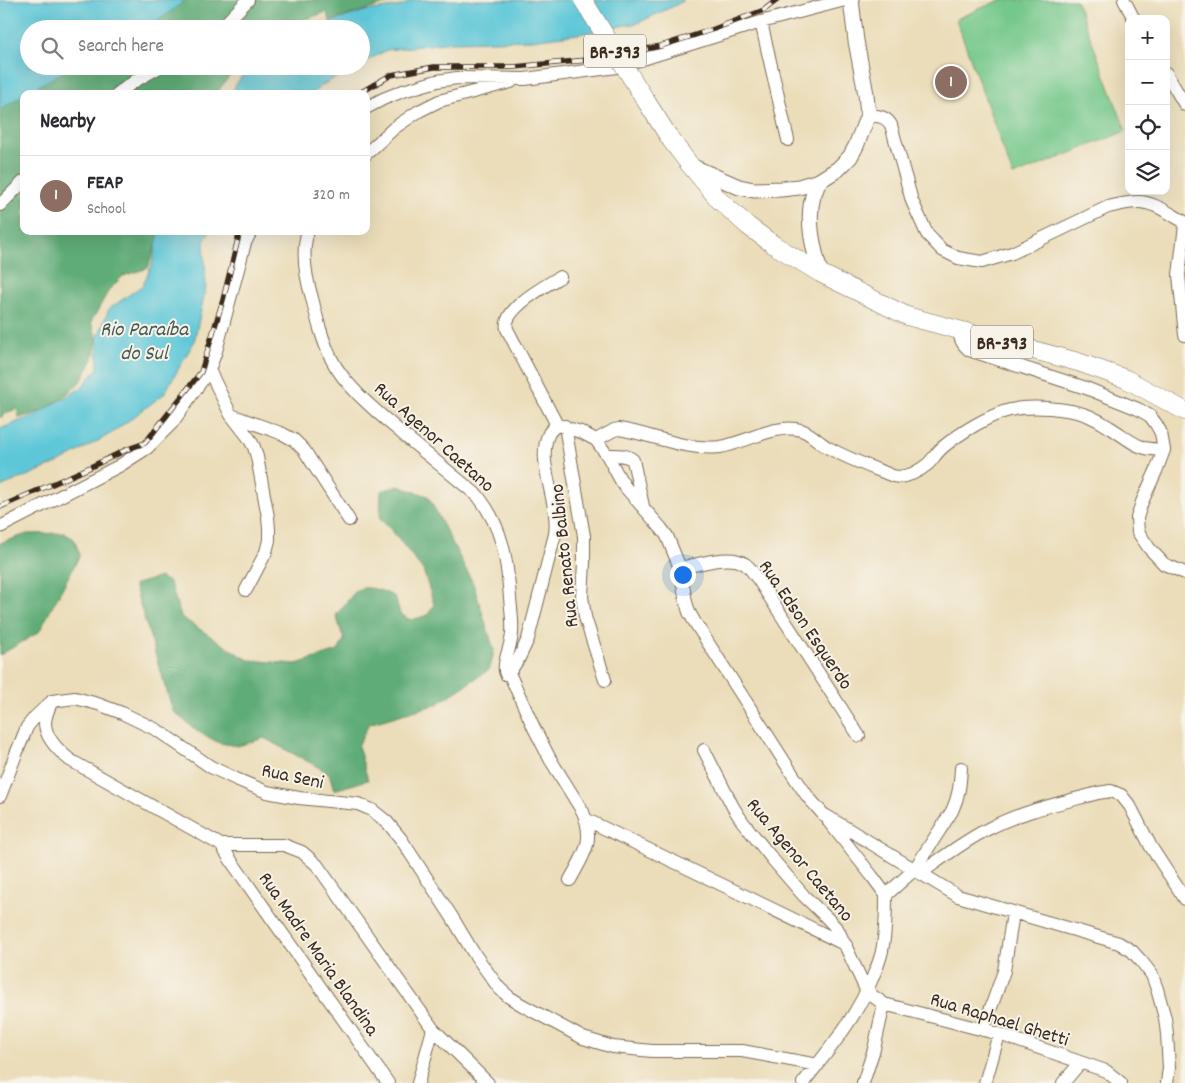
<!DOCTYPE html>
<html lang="en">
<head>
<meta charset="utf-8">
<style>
	:root { --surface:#fff; --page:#f2f2f3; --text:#2b2b33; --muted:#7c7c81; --line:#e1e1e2; --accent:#b5179e }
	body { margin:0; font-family:Dekko,sans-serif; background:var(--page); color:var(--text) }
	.controls { position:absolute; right:15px; top:15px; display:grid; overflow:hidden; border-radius:10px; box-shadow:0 5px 20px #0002 }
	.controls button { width:45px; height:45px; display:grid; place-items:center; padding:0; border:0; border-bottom:1px solid var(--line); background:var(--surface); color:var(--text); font:25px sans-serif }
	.you { position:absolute; left:682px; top:574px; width:18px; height:18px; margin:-12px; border:4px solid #fff; border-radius:50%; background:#1a73e8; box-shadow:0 0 0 8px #1a73e833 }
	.badge { display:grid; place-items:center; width:32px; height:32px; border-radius:50%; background:var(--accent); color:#fff; font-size:16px; font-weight:700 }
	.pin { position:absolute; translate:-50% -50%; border:2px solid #fff; box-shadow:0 1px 5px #0006 }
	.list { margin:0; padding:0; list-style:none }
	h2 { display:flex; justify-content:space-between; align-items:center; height:65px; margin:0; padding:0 20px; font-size:21px }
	h2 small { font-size:16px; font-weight:400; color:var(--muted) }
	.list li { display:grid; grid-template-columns:32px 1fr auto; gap:15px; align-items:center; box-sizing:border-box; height:80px; padding:0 20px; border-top:1px solid var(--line) }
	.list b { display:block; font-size:19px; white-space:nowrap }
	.list p { margin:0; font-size:16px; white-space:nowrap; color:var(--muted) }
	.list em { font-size:16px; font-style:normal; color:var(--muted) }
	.icon { flex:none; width:28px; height:28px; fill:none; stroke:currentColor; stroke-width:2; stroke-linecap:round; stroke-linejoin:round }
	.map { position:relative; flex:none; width:1185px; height:1083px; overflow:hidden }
	.search { position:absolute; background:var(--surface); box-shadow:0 5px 20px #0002; left:20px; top:20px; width:350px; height:55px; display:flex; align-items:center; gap:12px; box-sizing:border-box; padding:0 18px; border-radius:28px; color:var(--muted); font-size:19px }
	.panel { position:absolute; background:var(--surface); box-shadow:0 5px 20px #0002; left:20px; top:90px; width:350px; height:145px; border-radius:10px }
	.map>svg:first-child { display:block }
	.green { fill:#74c88b; stroke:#587954 }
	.forest { fill:#5fac77; stroke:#4d6b4a }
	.water { fill:#5dc7d8; stroke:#4c787b }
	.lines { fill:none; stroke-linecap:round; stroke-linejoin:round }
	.minor-casing { stroke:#796954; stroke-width:14 }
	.major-casing { stroke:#796954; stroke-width:17 }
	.highway-casing { stroke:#796954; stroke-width:19 }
	.minor { stroke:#fff; stroke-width:12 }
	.major { stroke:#fff; stroke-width:15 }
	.highway { stroke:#fff; stroke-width:18 }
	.rail-casing { stroke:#3b2a1e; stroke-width:5.5 }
	.rail { stroke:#f7f3e8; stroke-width:4; stroke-dasharray:11; stroke-linecap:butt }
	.highway-bridge-casing { stroke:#796954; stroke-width:19; stroke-linecap:butt }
	.highway-bridge { stroke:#fff; stroke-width:18 }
	.labels { text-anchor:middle; stroke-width:4; stroke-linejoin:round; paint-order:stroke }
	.shield { fill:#f7f3e8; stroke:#73665b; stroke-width:1 }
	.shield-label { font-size:19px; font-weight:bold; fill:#3b2a1e }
	.street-label { font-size:20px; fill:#3b2a1e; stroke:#f7f3e8 }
	.water-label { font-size:21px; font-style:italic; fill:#455956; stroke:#f7f3e8 }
</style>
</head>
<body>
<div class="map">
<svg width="1185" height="1083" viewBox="0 0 1185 1083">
	<rect width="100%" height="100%" fill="#f7f3e8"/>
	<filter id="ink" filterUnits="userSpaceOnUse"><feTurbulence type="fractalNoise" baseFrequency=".02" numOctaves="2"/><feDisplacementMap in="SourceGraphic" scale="10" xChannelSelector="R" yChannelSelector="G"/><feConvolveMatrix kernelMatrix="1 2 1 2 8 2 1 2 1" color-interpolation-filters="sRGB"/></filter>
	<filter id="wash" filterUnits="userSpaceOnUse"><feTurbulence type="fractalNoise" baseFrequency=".0096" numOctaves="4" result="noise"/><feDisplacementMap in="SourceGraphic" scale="20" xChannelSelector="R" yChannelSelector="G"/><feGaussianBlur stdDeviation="1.12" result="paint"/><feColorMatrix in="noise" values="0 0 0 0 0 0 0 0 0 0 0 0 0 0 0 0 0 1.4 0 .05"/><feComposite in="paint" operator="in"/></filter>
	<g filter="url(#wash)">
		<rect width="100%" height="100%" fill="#ebddb9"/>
		<path class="green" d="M1000,0H1076L1126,131L1013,176L956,19Z"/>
		<path class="forest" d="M156,0H398L330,21L327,12L276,29H120Z
			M59,66H237L216,94H24V231H156L158,238L148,268L123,276L109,290L91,322L97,339L93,359L82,380L67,394L45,410L19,418L17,409L8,412L0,418V88Z
			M398,486L428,496L473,583L494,650L490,669L437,704L369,724L358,746L368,780L334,790L329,773L264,738L238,746L219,743L197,731L173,711L134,585L160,577L170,583L181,617L238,654L249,660L296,664L338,651L344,640L336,615C341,610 352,594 357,590C367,584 386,592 395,597L400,614L411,620L428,615L434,604L423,570L394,533L380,519L381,491Z
			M64,533L74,539L80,555L39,632L0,655V543L27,534Z"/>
		<path class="water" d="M0,0H186L147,29H29V66H74L24,94L0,110Z
			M412,0H684L676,5L638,23L578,34L532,40L452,42L387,50L361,64V29H310L365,11L402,6Z
			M249,66H357L319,87L313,94H233L235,86Z
			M159,231H210L204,242L206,287L194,342L164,394L112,433L58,463L0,487V429L37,414L81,388L98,368L97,339L109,309L143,285L152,264Z"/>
	</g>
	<g filter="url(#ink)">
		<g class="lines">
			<defs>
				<path id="minor" d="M1124,0L1134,19
					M761,22L788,140
					M220,29L248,0
					M1166,73L1185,105
					M117,94L135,81L161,66
					M366,108L383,99L403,91L437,81L457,78L525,79L617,67L761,22L845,0
					M868,115C878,116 886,116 891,125L912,201L927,234L942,250L958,258L982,262L1012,253L1108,207C1118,205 1128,202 1138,202C1155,202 1171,215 1185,222
					M366,154L394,128L419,111L439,101L511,82
					M0,205L24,181
					M1185,225L1179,275L1185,335
					M308,231C301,252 306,278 312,298C317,319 322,340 332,360C346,388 381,415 405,436C429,456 454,476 478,496C503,528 507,559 510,598C511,610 513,621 512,633C512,645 501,665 506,674L509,673L519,658L528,639L555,534C560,502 535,462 549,433C551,430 554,427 557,425
					M959,331C960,339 962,344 969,350L1086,388L1138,409L1150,416L1156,424L1161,433L1164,450L1156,471L1142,502L1137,518L1138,532L1149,548L1164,564L1185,573
					M209,370L231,415L249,438L254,447L257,457L268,517L269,529V540L266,552L246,590
					M231,415L283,434L294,440L304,450L349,520
					M557,425L581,432L596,440L607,455L620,479L626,488L661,528L667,536L680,568L686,602L689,612L694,621L795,778L808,797L823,814L958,896L1119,943L1132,951L1142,962L1152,975L1157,989L1165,1018L1167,1034L1169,1068L1167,1083
					M557,425L507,329C502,309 545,286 560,277
					M565,426L584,536V563L582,596L585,617L605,680
					M596,440L614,430L619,429C652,434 685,451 720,447C745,443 776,423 801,430C811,433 818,442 827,447C848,459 871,467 893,476C905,479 918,472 928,464C933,459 937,452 943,447C960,433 989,415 1010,410C1031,405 1069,408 1089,416C1096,419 1103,423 1109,427C1120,433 1130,443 1142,447C1149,450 1157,449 1164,450
					M607,455C616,455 626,454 633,460L643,506
					M0,527L119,466L147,448L172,423L209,370L216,351L245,243L251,231
					M680,568C697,565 730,553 745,564C750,567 754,574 758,579L859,736
					M509,673L534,728L550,759L583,812C595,842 584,854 570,880
					M52,701L75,698L98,704L122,713L157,730L211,767L236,779L267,792L299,798L358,804L372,810L387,822L401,839L452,917L473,952L499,988L509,997L522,1005L583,1038L613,1047L652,1051H742L818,1065
					M52,701C48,709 45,716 45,724C46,738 60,752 70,760L221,845L234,865L388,1083
					M704,750L733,807L742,821L774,861L804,896L827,918L838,930L867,992
					M0,796L16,754L27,727L35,717L50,703
					M585,819C672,861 759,902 846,945
					M829,822L872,876L886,895
					M221,845H284L302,852L317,865L433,1029L488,1083
					M921,873C942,858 964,841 988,829C1022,811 1061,803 1098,793L1111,791L1121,795L1130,806L1151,847L1185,899
					M867,992L884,1004L999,1034L1106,1071L1121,1083
					M983,1030L1004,971L1013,913
					M418,1083L433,1029
					M803,1083C831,1047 857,1017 874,974C878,965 882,955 883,945C886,928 886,912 886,895L914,870L952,811C959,796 960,785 961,768
					M863,1083L874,1049L884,1004
					M985,1083L999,1034
					M1063,1083L1080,1063"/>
				<path id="major" d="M691,166L739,187L754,190L781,189L799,187L819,181L838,169L850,157L856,146L868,115L866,94L856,41L851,0
					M819,181C817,186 815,191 813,196C806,221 814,249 820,273"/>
				<path id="highway" d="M646,101L671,140L690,165L719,200L748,226L774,245L820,273L907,316L1078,362L1126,379L1185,411"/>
			</defs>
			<use href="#minor" class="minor-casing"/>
			<use href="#major" class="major-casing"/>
			<use href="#highway" class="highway-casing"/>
			<use href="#minor" class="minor"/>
			<use href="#major" class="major"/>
			<use href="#highway" class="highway"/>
			<defs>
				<path id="rail" d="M358,94L391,75L434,67H514L598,59L661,46L714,29L764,10L777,0
					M0,507L82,471L128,449L145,443L201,372L223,300L240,231"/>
			</defs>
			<use href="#rail" class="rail-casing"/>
			<use href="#rail" class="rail"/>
			<defs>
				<path id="highway-bridge" d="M583,0L646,101"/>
			</defs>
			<use href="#highway-bridge" class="highway-bridge-casing"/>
			<use href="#highway-bridge" class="highway-bridge"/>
		</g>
	</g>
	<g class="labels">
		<g class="shield">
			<rect x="584" y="34.5" width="62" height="33" rx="4"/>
			<rect x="971" y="325.5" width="62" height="33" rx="4"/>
		</g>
		<g class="shield-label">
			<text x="615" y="58">BR-393</text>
			<text x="1002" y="349">BR-393</text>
		</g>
		<g class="street-label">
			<text transform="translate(435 436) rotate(42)" y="7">Rua Agenor Caetano</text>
			<text transform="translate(563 556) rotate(-96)" y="7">Rua Renato Balbino</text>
			<text transform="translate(807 624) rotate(56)" y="7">Rua Edson Esquerdo</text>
			<text transform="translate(293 775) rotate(12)" y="7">Rua Seni</text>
			<text transform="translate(801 859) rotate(50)" y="7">Rua Agenor Caetano</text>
			<text transform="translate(320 953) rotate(55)" y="7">Rua Madre Maria Blandina</text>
			<text transform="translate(1000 1018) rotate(17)" y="7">Rua Raphael Ghetti</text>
		</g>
		<g class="water-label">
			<text x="144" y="335">Rio Paraíba<tspan x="144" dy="24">do Sul</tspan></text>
		</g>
	</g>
</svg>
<div class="controls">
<button>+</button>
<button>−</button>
<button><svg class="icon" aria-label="locate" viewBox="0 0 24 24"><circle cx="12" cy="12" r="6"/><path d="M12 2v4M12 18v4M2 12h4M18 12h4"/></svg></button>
<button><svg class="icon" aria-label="layers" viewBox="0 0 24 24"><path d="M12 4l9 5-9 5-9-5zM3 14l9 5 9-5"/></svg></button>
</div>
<div class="you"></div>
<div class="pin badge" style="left:951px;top:82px;background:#8d6e63">1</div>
<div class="search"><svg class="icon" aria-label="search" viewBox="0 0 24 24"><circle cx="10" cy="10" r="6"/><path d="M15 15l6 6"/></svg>Search here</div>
<section class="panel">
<h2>Nearby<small></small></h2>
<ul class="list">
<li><span class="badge" style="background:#8d6e63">1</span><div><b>FEAP</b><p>School</p></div><em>320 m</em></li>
</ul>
</section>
</div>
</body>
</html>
